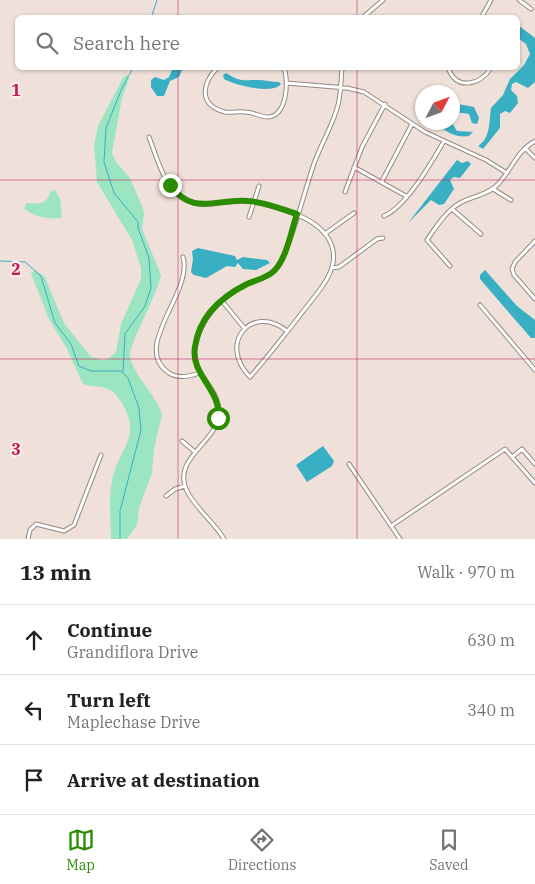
<!DOCTYPE html>
<html lang="en">
<head>
<meta charset="utf-8">
<style>
	:root { --surface:#fff; --page:#f2f2f2; --text:#202124; --muted:#757577; --line:#e0e0e0; --accent:#2c8c00 }
	body { margin:0; font-family:"IBM Plex Serif",serif; background:var(--page); color:var(--text) }
	.compass { position:absolute; left:415px; top:85px; width:45px; height:45px; border-radius:50%; background:var(--surface); box-shadow:0 1px 4px #0004; rotate:49deg }
	.stop { position:absolute; width:15px; height:15px; margin:-11px; border:4px solid #2c8c00; border-radius:50%; background:#fff }
	.stop.end { background:#2c8c00; border-color:#fff; box-shadow:0 1px 5px #0008 }
	.list { margin:0; padding:0; list-style:none }
	h2 { display:flex; justify-content:space-between; align-items:center; height:65px; margin:0; padding:0 20px; font-size:21px }
	h2 small { font-size:16px; font-weight:400; color:var(--muted) }
	.list li { display:grid; grid-template-columns:32px 1fr auto; gap:15px; align-items:center; box-sizing:border-box; height:70px; padding:0 20px; border-top:1px solid var(--line) }
	.list b { display:block; font-size:19px; white-space:nowrap }
	.list p { margin:0; font-size:16px; white-space:nowrap; color:var(--muted) }
	.list em { font-size:16px; font-style:normal; color:var(--muted) }
	.icon { flex:none; width:28px; height:28px; fill:none; stroke:currentColor; stroke-width:2; stroke-linecap:round; stroke-linejoin:round }
	.map { position:relative; flex:none; width:535px; height:539px; overflow:hidden }
	.search { position:absolute; background:var(--surface); box-shadow:0 1px 4px #0004; left:15px; right:15px; top:15px; height:55px; display:flex; align-items:center; gap:12px; box-sizing:border-box; padding:0 18px; border-radius:8px; color:var(--muted); font-size:19px }
	.sheet { height:275px; background:var(--surface) }
	nav { display:flex; justify-content:space-around; align-items:center; box-sizing:border-box; height:70px; border-top:1px solid var(--line); background:var(--surface); font-size:14px; color:var(--muted) }
	nav a { display:grid; justify-items:center; gap:2px }
	nav .on { color:var(--accent) }
	.map>svg:first-child { display:block }
	.green { fill:#9ce5c1 }
	.water { fill:#38afc3 }
	.lines { fill:none; stroke-linecap:round; stroke-linejoin:round }
	.stream { stroke:#38afc3; stroke-width:1 }
	.minor-casing { stroke:#958981; stroke-width:5 }
	.minor { stroke:#fff; stroke-width:3 }
	.route { stroke:#2c8c00; stroke-width:6 }
	.grid { fill:none; stroke:#c2185b; stroke-width:1; stroke-opacity:0.55 }
	.grid-label { font-size:16px; text-anchor:middle; font-weight:bold; fill:#c2185b; stroke:#fceee6; stroke-width:4.5; stroke-linejoin:round; paint-order:stroke }
</style>
</head>
<body>
<div class="map">
<svg width="535" height="539" viewBox="0 0 535 539">
	<rect width="100%" height="100%" fill="#efe1d9"/>
	<path class="green" d="M127,75L129,79L122,98L112,153L116,162L130,178L142,206L144,213L142,229L161,275C158,294 128,345 130,357C134,375 155,394 162,414L154,449L152,473L139,508L137,525L127,539H111C111,520 108,500 112,481C118,449 142,438 123,405C111,385 106,388 85,385L82,382L67,349L48,317L31,273L35,270L45,277L64,323L90,356L101,360L108,359L116,352L121,324L141,279V268L132,240L97,182L94,146L98,126L123,78Z
		M55,190L60,199L62,217C52,221 31,216 24,208L27,203C40,204 46,205 51,191Z"/>
	<path class="water" d="M518,25L535,38V82L528,88L516,82L512,84L511,90L517,96L518,103L510,113L505,111L500,114V128L483,149L478,146C491,138 489,121 491,108L503,95L510,79L524,65L530,54L526,44L518,38Z
		M173,68H183L179,77L170,81L164,96H157L151,87V80L155,77L164,80L169,77Z
		M226,73C240,82 242,80 258,80C265,80 271,82 279,82L281,84C273,95 235,85 224,79L223,75Z
		M453,103L474,107L479,118L477,124L472,123L469,114L455,112L453,115Z
		M438,123H452L457,131L473,132L469,136C457,138 444,132 438,123Z
		M457,160L462,163L468,161L471,164L460,178L454,177L450,180L454,189L444,204L439,205L431,200L408,223Z
		M198,248L235,256L237,260L243,257L267,260L270,263L256,270L243,269L238,263L235,267L227,266L206,278L194,275L191,272L193,259L192,251Z
		M485,270L517,306L535,320V338H531L480,279V275Z
		M323,446L334,461L332,466L307,482L296,465Z"/>
	<g class="lines">
		<path class="stream" d="M151,18L157,0
			M0,261L25,262L41,276L55,323L71,344L79,366L91,371H121L128,378L139,408L141,430L120,511V539
			M123,372L125,334L145,306L151,288L149,258L138,228V222L114,193L104,162L106,128L122,88L133,68"/>
		<defs>
			<path id="minor" d="M519,0L531,9
				M362,18L383,0
				M481,18L491,0
				M217,68C202,84 198,105 225,112C232,113 238,111 245,112C253,112 260,117 268,117C287,116 289,81 284,68
				M448,68C457,91 480,85 491,68
				M286,83L347,88L364,92L425,132L486,160L507,173
				M149,137C157,158 164,187 184,199C203,211 227,199 248,201C263,202 278,208 292,213C319,222 344,243 329,275C322,290 308,304 298,318C282,338 267,358 250,377C217,343 252,303 287,331
				M525,148L535,158
				M354,167L406,196
				M382,181L412,124
				M493,189L511,200
				M345,192L362,147L385,104
				M452,209L481,234
				M384,216C407,206 431,163 444,141
				M249,217L259,186
				M326,233L354,213
				M535,241L515,262L512,269L514,275L535,299
				M183,257C194,292 130,347 169,373C179,379 189,377 199,373
				M450,266L427,240C436,227 446,211 460,203C472,196 484,196 495,187C511,173 515,152 535,141
				M332,268L339,267L377,239L383,238
				M222,301L245,329
				M480,305L535,370
				M182,441L195,452
				M512,457L522,449L535,464
				M349,464L400,539
				M166,496L175,489L185,486
				M391,526L505,449L535,483
				M28,539L30,530L36,524L64,531L74,525L101,455
				M224,539C214,522 196,509 187,491C171,459 216,443 219,415C222,387 187,374 196,342C204,314 222,297 247,284C256,280 267,278 274,271C289,257 306,184 315,161C322,142 333,125 338,105C341,93 341,80 342,68"/>
		</defs>
		<use href="#minor" class="minor-casing"/>
		<use href="#minor" class="minor"/>
	</g>
	<g class="lines">
		<path class="route" d="M170,185C193,217 217,198 248,201C265,202 281,209 297,214C291,231 287,258 274,271C267,278 256,280 247,284C221,297 199,317 195,347C190,375 222,390 218,418"/>
	</g>
	<path class="grid" d="M178,0V18M357,0V18M178,68V539M357,68V539M0,180H535M0,359H535"/>
	<g class="grid-label">
		<text x="16" y="96">1</text>
		<text x="16" y="275">2</text>
		<text x="16" y="455">3</text>
	</g>
</svg>
<svg class="compass" viewBox="-18 -18 36 36"><path d="M0-13l5 13h-10z" fill="#e53935"/><path d="M0 13l5-13h-10z" fill="#757577"/></svg>
<div class="stop" style="left:218px;top:418px"></div>
<div class="stop end" style="left:170px;top:185px"></div>
<div class="search"><svg class="icon" aria-label="search" viewBox="0 0 24 24"><circle cx="10" cy="10" r="6"/><path d="M15 15l6 6"/></svg>Search here</div>
</div>
<section class="sheet">
<h2>13 min<small>Walk · 970 m</small></h2>
<ul class="list">
<li><svg class="icon" aria-label="ahead" viewBox="0 0 24 24"><path d="M12 20V5M6 11l6-6 6 6"/></svg><div><b>Continue</b><p>Grandiflora Drive</p></div><em>630 m</em></li>
<li><svg class="icon" aria-label="left" viewBox="0 0 24 24"><path d="M17 20v-9H6M10 6l-5 5 5 5"/></svg><div><b>Turn left</b><p>Maplechase Drive</p></div><em>340 m</em></li>
<li><svg class="icon" aria-label="arrive" viewBox="0 0 24 24"><path d="M6 21V4h12l-3 4 3 4H6"/></svg><div><b>Arrive at destination</b></div></li>
</ul>
</section>
<nav>
<a class="on"><svg class="icon" aria-label="map" viewBox="0 0 24 24"><path d="M3 6l6-2 6 2 6-2v14l-6 2-6-2-6 2zM9 4v14M15 6v14"/></svg>Map</a>
<a><svg class="icon" aria-label="directions" viewBox="0 0 24 24"><path d="M12 3l9 9-9 9-9-9zM9 14v-3h6M13 9l2 2-2 2"/></svg>Directions</a>
<a><svg class="icon" aria-label="saved" viewBox="0 0 24 24"><path d="M7 4h10v16l-5-4-5 4z"/></svg>Saved</a>
</nav>
</body>
</html>
